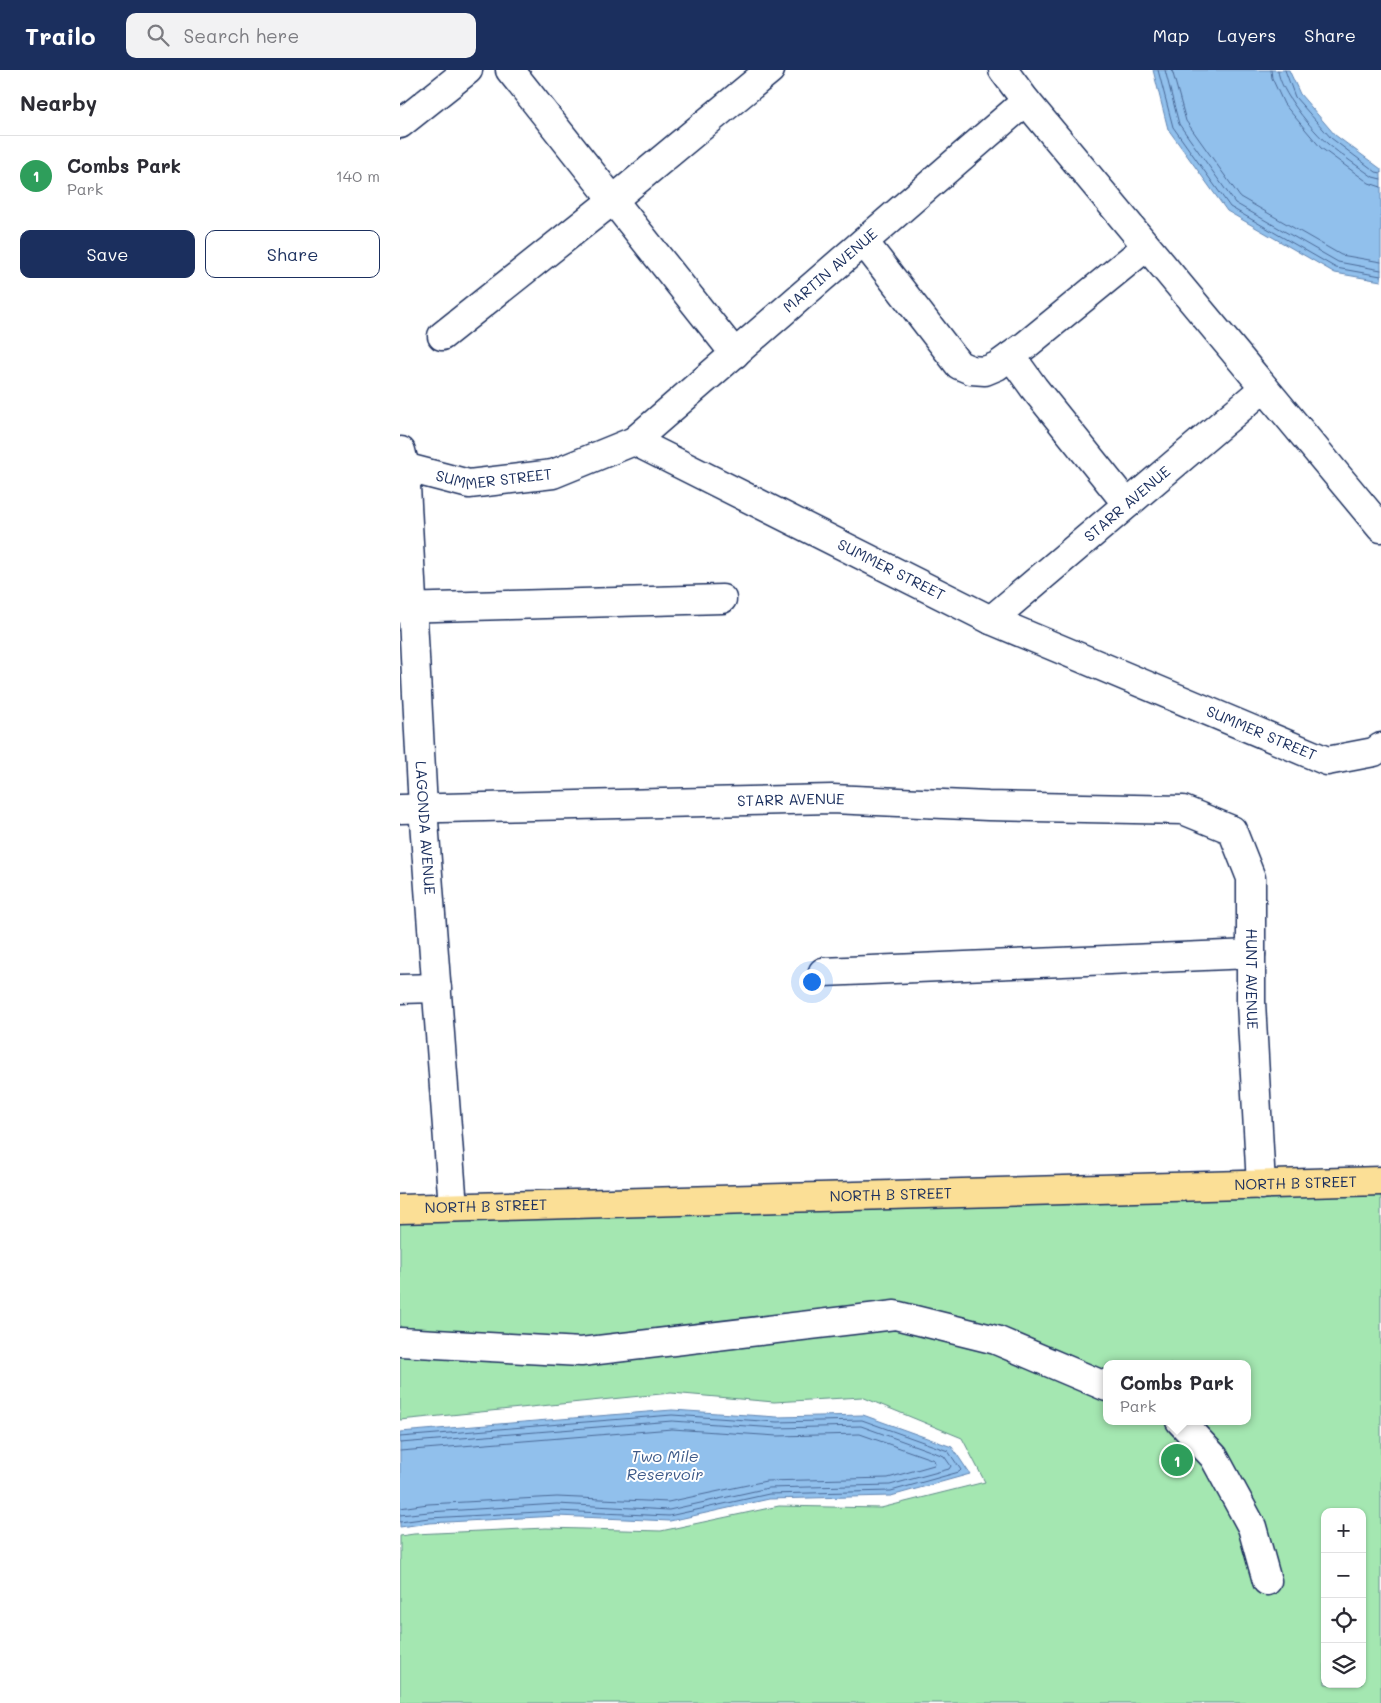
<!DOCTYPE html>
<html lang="en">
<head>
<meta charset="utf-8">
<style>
	:root { --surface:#fff; --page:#f2f2f3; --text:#2b2b33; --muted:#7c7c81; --line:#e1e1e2; --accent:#1b2f5e }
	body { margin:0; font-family:Mali,sans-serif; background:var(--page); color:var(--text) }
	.controls { position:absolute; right:15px; bottom:15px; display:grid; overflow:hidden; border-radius:10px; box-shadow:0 1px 4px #0004 }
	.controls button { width:45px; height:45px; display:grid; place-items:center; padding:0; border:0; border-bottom:1px solid var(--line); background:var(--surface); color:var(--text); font:25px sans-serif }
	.you { position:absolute; left:411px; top:911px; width:18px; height:18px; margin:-12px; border:4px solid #fff; border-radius:50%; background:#1a73e8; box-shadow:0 0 0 8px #1a73e833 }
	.badge { display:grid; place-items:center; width:32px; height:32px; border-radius:50%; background:var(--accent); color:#fff; font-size:16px; font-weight:700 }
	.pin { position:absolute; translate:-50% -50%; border:2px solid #fff; box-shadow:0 1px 5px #0006 }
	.popup { position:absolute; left:703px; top:1290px; width:148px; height:65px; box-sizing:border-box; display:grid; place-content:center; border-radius:10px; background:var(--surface); filter:drop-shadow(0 1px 4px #0005); font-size:16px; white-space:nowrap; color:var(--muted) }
	.popup b { font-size:19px; color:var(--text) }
	.popup::after { content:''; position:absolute; left:50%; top:100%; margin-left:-10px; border:10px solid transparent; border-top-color:var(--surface) }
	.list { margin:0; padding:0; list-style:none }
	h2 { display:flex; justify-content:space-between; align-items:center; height:65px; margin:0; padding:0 20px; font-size:21px }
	h2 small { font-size:16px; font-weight:400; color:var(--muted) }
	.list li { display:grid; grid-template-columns:32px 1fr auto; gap:15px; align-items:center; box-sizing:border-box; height:80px; padding:0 20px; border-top:1px solid var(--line) }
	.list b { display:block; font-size:19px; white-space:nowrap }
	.list p { margin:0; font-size:16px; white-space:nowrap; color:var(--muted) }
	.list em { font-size:16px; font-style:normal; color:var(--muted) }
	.actions { display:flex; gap:10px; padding:15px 20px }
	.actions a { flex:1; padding:11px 0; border:1px solid var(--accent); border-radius:10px; text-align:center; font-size:18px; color:var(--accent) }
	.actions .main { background:var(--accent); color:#fff }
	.icon { flex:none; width:28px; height:28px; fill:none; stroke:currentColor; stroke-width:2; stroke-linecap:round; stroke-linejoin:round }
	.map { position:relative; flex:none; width:981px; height:1633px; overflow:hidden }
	header { display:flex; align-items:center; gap:30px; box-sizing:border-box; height:70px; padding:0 25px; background:var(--accent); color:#fff }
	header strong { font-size:24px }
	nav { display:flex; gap:28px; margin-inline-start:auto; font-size:18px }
	.search { width:350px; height:45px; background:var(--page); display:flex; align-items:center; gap:12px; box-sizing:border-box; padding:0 18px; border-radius:10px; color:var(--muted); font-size:19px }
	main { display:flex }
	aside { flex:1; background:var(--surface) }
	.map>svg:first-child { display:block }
	.green { fill:#a4e7b1; stroke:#608b88; fill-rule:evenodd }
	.water { fill:#91c0ec; stroke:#6286b3 }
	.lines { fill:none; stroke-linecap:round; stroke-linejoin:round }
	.shore { stroke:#4a6997; stroke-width:1 }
	.minor-casing { stroke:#1b2f5e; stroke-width:31 }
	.major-casing { stroke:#1b2f5e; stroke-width:31 }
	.minor { stroke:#fff; stroke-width:28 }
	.major { stroke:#fbdf96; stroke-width:28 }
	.labels { text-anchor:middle; stroke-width:4; stroke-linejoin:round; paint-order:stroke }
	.street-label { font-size:15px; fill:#1b2f5e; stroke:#fff }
	.water-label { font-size:16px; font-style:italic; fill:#3e5a89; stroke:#fff }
</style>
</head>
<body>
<header>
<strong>Trailo</strong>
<div class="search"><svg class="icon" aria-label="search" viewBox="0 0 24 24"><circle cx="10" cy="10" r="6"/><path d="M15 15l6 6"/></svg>Search here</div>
<nav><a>Map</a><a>Layers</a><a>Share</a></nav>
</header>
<main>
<aside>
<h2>Nearby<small></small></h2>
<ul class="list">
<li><span class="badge" style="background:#2e9e5b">1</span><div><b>Combs Park</b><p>Park</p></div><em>140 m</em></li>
</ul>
<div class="actions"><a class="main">Save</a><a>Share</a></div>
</aside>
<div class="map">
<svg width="981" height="1633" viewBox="0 0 981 1633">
	<rect width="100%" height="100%" fill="#fff"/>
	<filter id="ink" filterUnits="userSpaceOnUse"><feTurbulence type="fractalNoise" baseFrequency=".02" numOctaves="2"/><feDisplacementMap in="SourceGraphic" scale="10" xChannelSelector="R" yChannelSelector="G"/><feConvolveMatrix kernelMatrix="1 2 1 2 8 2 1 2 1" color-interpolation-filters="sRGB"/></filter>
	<g filter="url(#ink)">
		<path class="green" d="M981,1121V1633H0V1466L14,1464L146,1458L261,1461L379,1436L481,1438L585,1412L562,1368L462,1327L374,1332L271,1323L0,1350V1150ZM707,1294H847V1351H707ZM925,1442H962V1614H925Z"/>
		<path class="water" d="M753,0H889L900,24L935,65L981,99V211L935,203L827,141L768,59Z
			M272,1340L377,1347L463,1345L552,1377L570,1404L491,1426L369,1429L270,1451L157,1446L29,1453L0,1457V1362Z"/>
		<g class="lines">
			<path class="shore" d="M758,0L773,57L830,137L936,198L981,206
				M765,0L779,54L835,133L938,192L981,200
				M772,0L786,51L840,127L941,185L981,192
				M871,0L872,8L884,34L921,78L969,113L981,117
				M878,0C879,21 913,61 928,74C942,86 958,96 973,107L981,109
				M885,0L895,27L931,68L976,102L981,103
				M0,1367L272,1345L377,1352L462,1350L548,1381L561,1400L559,1402L491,1421L369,1424L269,1446L157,1441L29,1448L0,1452
				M0,1373L272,1351L377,1358L461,1356L544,1386L551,1396L549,1399L490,1415L368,1418L269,1440L157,1434L29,1442L0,1445
				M0,1381L272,1359L377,1366L460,1364L534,1390L535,1393L534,1395L488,1408L366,1411L268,1432L157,1427L28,1434L0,1438"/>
			<defs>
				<g id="minor">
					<path d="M110,0L335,284"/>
					<path d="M603,0L626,31L981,458"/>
					<path d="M0,54L68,0"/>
					<path d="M464,172L559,295L571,300L585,301L597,296L626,275L746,177"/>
					<path d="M42,266L213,130L370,0"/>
					<path d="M611,286L634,318L727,434"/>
					<path id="s1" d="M234,371L626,31"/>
					<path id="s2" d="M1,381L5,397L23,738L53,1137"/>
					<path id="s3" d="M0,396L69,414L153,404L234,371L591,550L927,691L974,682L981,677"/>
					<path d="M0,538L322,529"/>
					<path id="s4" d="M591,550L864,318"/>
					<path id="s5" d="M0,739L432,729L588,736L783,740L832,760L851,808V932L861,1115"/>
					<path d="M423,902L851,884"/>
					<path d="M0,919L37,918"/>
					<path d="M0,1272L181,1282L495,1245L596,1270L707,1317"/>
					<path d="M780,1351L814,1387L852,1457L867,1511"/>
				</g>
				<g id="major">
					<path id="s6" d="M0,1139L981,1111"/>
				</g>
			</defs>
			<use href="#minor" class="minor-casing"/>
			<use href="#major" class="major-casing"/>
			<use href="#minor" class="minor"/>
			<use href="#major" class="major"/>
		</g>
	</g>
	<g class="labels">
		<g class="street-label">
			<text dy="5" stroke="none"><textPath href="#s1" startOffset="260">MARTIN AVENUE</textPath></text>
			<text dy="5" stroke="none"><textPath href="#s3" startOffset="96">SUMMER STREET</textPath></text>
			<text dy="5" stroke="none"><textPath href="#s4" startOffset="179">STARR AVENUE</textPath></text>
			<text dy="5" stroke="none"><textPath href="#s3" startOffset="531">SUMMER STREET</textPath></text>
			<text dy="5" stroke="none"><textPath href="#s3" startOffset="936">SUMMER STREET</textPath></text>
			<text dy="5" stroke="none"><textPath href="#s5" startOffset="391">STARR AVENUE</textPath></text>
			<text dy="5" stroke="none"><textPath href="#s2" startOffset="378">LAGONDA AVENUE</textPath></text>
			<text dy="5" stroke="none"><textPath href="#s5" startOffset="989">HUNT AVENUE</textPath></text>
			<text dy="5" stroke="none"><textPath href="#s6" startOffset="896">NORTH B STREET</textPath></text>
			<text dy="5" stroke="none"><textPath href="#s6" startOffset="491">NORTH B STREET</textPath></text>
			<text dy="5" stroke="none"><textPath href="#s6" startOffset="86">NORTH B STREET</textPath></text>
		</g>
		<g class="water-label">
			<text x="265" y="1392">Two Mile<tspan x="265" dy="18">Reservoir</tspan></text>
		</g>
	</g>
</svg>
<div class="controls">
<button>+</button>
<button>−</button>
<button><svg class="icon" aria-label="locate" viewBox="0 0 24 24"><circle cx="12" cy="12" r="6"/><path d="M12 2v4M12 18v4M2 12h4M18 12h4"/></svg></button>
<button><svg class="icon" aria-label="layers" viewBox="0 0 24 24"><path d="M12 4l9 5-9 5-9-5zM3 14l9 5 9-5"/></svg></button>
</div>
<div class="you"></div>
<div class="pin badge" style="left:777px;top:1390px;background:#2e9e5b">1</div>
<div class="popup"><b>Combs Park</b>Park</div>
</div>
</main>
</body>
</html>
